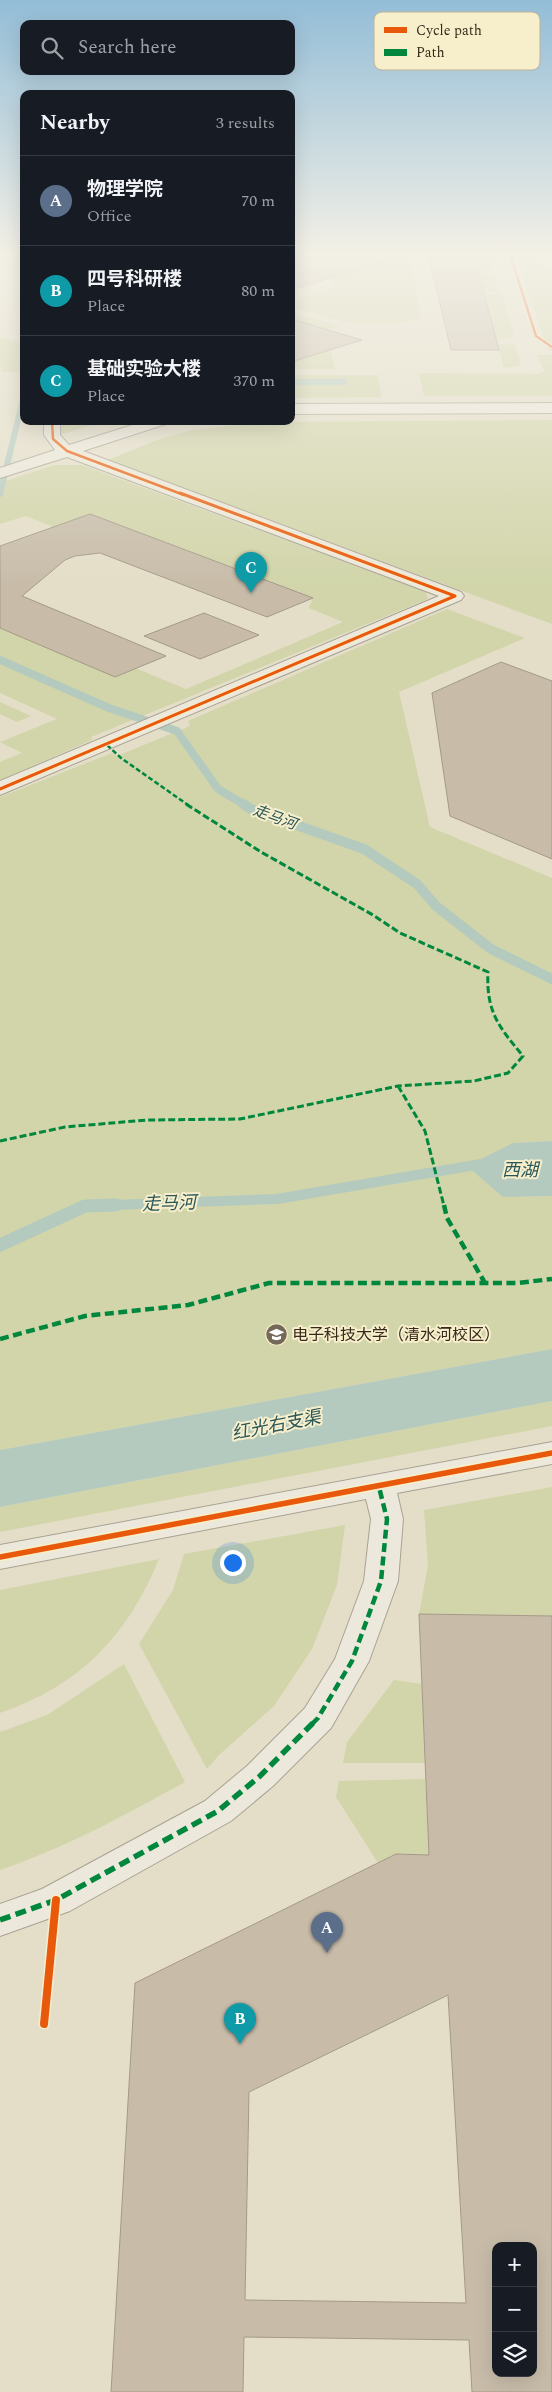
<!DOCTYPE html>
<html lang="en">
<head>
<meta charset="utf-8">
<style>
	:root { --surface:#171b24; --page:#20242c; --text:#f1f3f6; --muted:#9ea1a6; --line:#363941; --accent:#ea580c }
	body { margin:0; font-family:Spectral,"Noto Sans SC",serif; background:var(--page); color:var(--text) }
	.controls { position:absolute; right:15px; bottom:15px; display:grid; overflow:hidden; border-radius:10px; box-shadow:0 5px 20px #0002 }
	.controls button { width:45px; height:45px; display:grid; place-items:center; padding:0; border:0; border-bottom:1px solid var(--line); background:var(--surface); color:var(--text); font:25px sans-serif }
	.you { position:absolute; left:232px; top:1562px; width:18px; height:18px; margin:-12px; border:4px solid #fff; border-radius:50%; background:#1a73e8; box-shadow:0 0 0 8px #1a73e833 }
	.badge { display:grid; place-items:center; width:32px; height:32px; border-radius:50%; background:var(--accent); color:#fff; font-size:16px; font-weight:700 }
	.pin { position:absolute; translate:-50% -41px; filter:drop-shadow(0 1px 2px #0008) }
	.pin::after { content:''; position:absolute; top:26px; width:18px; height:15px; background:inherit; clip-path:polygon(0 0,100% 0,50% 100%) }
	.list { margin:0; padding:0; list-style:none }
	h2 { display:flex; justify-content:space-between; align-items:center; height:65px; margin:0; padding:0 20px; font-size:21px }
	h2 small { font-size:16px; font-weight:400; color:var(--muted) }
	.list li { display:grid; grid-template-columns:32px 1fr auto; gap:15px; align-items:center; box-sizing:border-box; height:90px; padding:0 20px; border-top:1px solid var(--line) }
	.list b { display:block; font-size:19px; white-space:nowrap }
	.list p { margin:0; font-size:16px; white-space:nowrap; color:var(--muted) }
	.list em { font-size:16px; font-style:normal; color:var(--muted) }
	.icon { flex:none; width:28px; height:28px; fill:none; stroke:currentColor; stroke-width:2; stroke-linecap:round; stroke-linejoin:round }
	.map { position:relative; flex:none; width:552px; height:2392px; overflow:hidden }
	.search { position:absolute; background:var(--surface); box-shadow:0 5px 20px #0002; left:20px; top:20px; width:275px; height:55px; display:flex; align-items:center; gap:12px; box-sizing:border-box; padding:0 18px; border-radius:10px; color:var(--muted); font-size:19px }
	.panel { position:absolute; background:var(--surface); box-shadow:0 5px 20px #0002; left:20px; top:90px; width:275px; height:335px; border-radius:10px }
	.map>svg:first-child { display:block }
	.green { fill:#d1d5a9 }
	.water { fill:#b4cabe }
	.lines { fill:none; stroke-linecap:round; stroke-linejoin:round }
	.stream-far3 { stroke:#b4cabe; stroke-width:6 }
	.stream-far2 { stroke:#b4cabe; stroke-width:8 }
	.stream-far1 { stroke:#b4cabe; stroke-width:10 }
	.stream { stroke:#b4cabe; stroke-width:13 }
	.building { fill:#c8bca9; stroke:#a49988; fill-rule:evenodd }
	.street-casing { stroke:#a8a292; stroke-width:2 }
	.street { fill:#ece8db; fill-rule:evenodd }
	.quiet-far3 { stroke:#00873e; stroke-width:2.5; stroke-dasharray:5 2.5; stroke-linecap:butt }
	.quiet-far2 { stroke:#00873e; stroke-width:3; stroke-dasharray:7 3; stroke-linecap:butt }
	.quiet-far1 { stroke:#00873e; stroke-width:4.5; stroke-dasharray:9 4.5; stroke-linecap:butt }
	.quiet { stroke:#00873e; stroke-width:5.5; stroke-dasharray:11 5.5; stroke-linecap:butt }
	.cycleway-far3-casing { stroke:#f7eecc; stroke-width:4.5 }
	.cycleway-far2-casing { stroke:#f7eecc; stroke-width:5 }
	.cycleway-far1-casing { stroke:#f7eecc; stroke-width:9 }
	.cycleway-casing { stroke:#f7eecc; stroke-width:11 }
	.cycleway-far3 { stroke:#e8590c; stroke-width:2.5 }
	.cycleway-far2 { stroke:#e8590c; stroke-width:3 }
	.cycleway-far1 { stroke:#e8590c; stroke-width:5.5 }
	.cycleway { stroke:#e8590c; stroke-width:8 }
	.labels { text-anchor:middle; stroke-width:4; stroke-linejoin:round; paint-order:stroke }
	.far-water-label { font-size:15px; font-style:italic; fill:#295758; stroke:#f7eecc }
	.poi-label { font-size:16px; fill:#372a1b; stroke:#f7eecc; text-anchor:start }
	.water-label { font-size:18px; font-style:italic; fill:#295758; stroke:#f7eecc }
	.key { fill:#f7eecc; stroke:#bdb397; stroke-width:1 }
	.key-label { font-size:14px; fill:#372a1b }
</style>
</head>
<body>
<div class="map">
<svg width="552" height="2392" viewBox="0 0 552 2392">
	<rect width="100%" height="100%" fill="#e4dec8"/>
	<path class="green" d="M291,254C324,254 386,247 412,265L421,318L405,323H347L291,307V300L327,292L334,285L329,277L291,266Z
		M470,254H489L499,292L484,291L475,255Z
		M516,254H552V256L530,260L552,270V351H548Z
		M485,294H502L514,337L496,340Z
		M297,314L339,326L327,330L291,319V316Z
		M0,337L24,344V372H2L0,366Z
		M497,344L515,345L521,363L518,366L504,368Z
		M331,350L335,369H291V362Z
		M536,355H552V396H424L419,373L537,374L545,371Z
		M291,375H378L381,397L291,398Z
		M552,420V624L108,460L157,440L192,430L263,422Z
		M59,421H104L57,436Z
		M54,465H82L426,592L428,599L91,737L92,740L0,780V762L22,753L0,742L57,719L0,693V628L135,668L186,689L343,622L309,608L313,598L90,515L53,527L26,516L0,524V483Z
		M447,609L525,638L399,692L430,827L552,878V1141L513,1143L503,1197L552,1196V1349L0,1450V797L112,753L117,756L190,726L188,721Z
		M0,702L31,716L17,722L0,714Z
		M552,1401V1426L0,1532V1507Z
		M552,1487V1616L419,1614L428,1566L424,1510Z
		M345,1525L337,1585L312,1649L274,1706L219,1755L207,1769L139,1644L173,1590L184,1554Z
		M159,1559C127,1637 79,1686 0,1713V1590Z
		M124,1664L185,1782C125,1815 65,1848 0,1870V1732L47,1715Z
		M394,1680L422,1684L425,1763H343L347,1742Z
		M425,1779L429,1855L396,1854L378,1863L336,1797L339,1781Z"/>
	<path class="water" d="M552,1141V1196L503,1197L467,1166L513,1143Z
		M552,1349V1401L0,1507V1450Z"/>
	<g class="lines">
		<path class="stream-far3" d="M291,382H344
			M0,494L24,395"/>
		<path class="stream-far2" d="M0,660L109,708L177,731L218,789L245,805"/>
		<path class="stream-far1" d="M243,804L251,809L364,849L417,884L436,906L491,949L552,979
			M85,1206L277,1199L481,1164"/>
		<path class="stream" d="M0,1245L85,1206L116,1205"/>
	</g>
	<path class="building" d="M291,254H384L386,261L291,290Z
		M428,254H474L499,350H451Z
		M291,319L362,340L291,362Z
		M90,514L313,598L267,617L100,553L75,556L65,560L22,596L166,656L115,677L0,628V546Z
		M204,613L259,635L200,659L144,636Z
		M501,662L552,681V859L450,816L432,693Z
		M419,1614L552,1616V2392H472L469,2340L244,2337L243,2392H111L135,1983L396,1854L429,1855ZM448,1995L466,2303L245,2300L249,2092ZM496,2246H533V2373H496Z"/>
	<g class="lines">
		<defs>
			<path id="street" d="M552,403V413L291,414V404Z
				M44,421H60V435L69,445L145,421H169L166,424L83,451L461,592L464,596L461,600L0,795V781L439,596L67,457L0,478V468L55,450L44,435Z
				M552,1442V1464L397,1493L403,1519L398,1581L369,1661L331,1728L273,1786L231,1821L70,1911L0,1936V1904L42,1889L205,1801L247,1766L305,1708L335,1659L364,1581L371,1519L366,1499L0,1569V1545Z"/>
		</defs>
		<use href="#street" class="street-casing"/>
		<use href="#street" class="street"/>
		<path class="quiet-far3" d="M107,745L121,758L188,805"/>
		<path class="quiet-far2" d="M398,1086L425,1131L444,1206
			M0,1141L65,1127L147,1120L240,1119L398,1086L474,1081L508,1073L523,1056C499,1027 486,1012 488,972L400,933L373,915L261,852L186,804"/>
		<path class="quiet-far1" d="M444,1205L447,1218L485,1283
			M0,1339L85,1316L188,1305L269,1283H517L552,1279
			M312,1724L318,1718L352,1661L381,1581L387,1519L379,1487"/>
		<path class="quiet" d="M0,1920L56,1900L218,1811L260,1776L313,1723"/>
		<defs>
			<path id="cycleway-far3" d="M510,254L536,336L552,347
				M52,421L53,439L67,451L184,495"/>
			<path id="cycleway-far2" d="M0,789L455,596L180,493"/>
			<path id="cycleway-far1" d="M0,1557L552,1453"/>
			<path id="cycleway" d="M44,2024L56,1900"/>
		</defs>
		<use href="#cycleway-far3" class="cycleway-far3-casing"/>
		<use href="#cycleway-far2" class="cycleway-far2-casing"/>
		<use href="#cycleway-far1" class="cycleway-far1-casing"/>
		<use href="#cycleway" class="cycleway-casing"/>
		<use href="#cycleway-far3" class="cycleway-far3"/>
		<use href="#cycleway-far2" class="cycleway-far2"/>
		<use href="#cycleway-far1" class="cycleway-far1"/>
		<use href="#cycleway" class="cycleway"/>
	</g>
	<linearGradient id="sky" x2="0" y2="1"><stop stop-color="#93bdd7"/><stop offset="0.43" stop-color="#f3f0e6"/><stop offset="1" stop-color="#f3f0e6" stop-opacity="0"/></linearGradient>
	<rect width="552" height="588" fill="url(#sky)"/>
	<defs>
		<symbol id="university-disc" viewBox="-11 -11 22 22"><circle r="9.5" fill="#746958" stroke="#f7eecc"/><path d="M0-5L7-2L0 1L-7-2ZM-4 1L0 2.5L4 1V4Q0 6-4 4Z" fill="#fff"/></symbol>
	</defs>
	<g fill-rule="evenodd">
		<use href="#university-disc" x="264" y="1322" width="25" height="25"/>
	</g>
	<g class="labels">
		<g class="far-water-label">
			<text transform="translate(275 817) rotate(20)" y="5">走马河</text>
		</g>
		<g class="poi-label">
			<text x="292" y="1340">电子科技大学（清水河校区）</text>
		</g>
		<g class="water-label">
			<text x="520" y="1176">西湖</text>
			<text transform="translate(169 1203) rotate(-2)" y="6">走马河</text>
			<text transform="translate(276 1425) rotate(-11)" y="6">红光右支渠</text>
		</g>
	</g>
	<rect x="374" y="12" width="166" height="58" rx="8" class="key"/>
	<rect x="384" y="27" width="23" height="6" fill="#e8590c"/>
	<rect x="384" y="49" width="23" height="7" fill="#00873e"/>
	<g class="key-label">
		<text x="416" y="35">Cycle path</text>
		<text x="416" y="57">Path</text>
	</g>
</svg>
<div class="controls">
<button>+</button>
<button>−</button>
<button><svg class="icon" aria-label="layers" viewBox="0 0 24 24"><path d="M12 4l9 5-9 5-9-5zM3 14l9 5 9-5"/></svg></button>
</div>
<div class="you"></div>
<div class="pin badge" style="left:327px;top:1953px;background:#5c6f8a">A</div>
<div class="pin badge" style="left:240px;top:2044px;background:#0f9aa8">B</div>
<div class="pin badge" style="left:251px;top:593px;background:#0f9aa8">C</div>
<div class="search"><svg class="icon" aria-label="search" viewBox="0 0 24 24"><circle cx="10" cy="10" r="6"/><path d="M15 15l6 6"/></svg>Search here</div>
<section class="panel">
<h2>Nearby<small>3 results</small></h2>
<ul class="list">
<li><span class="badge" style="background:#5c6f8a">A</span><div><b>物理学院</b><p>Office</p></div><em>70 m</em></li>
<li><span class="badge" style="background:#0f9aa8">B</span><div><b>四号科研楼</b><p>Place</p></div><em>80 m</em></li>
<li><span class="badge" style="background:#0f9aa8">C</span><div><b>基础实验大楼</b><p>Place</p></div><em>370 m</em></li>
</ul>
</section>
</div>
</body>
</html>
